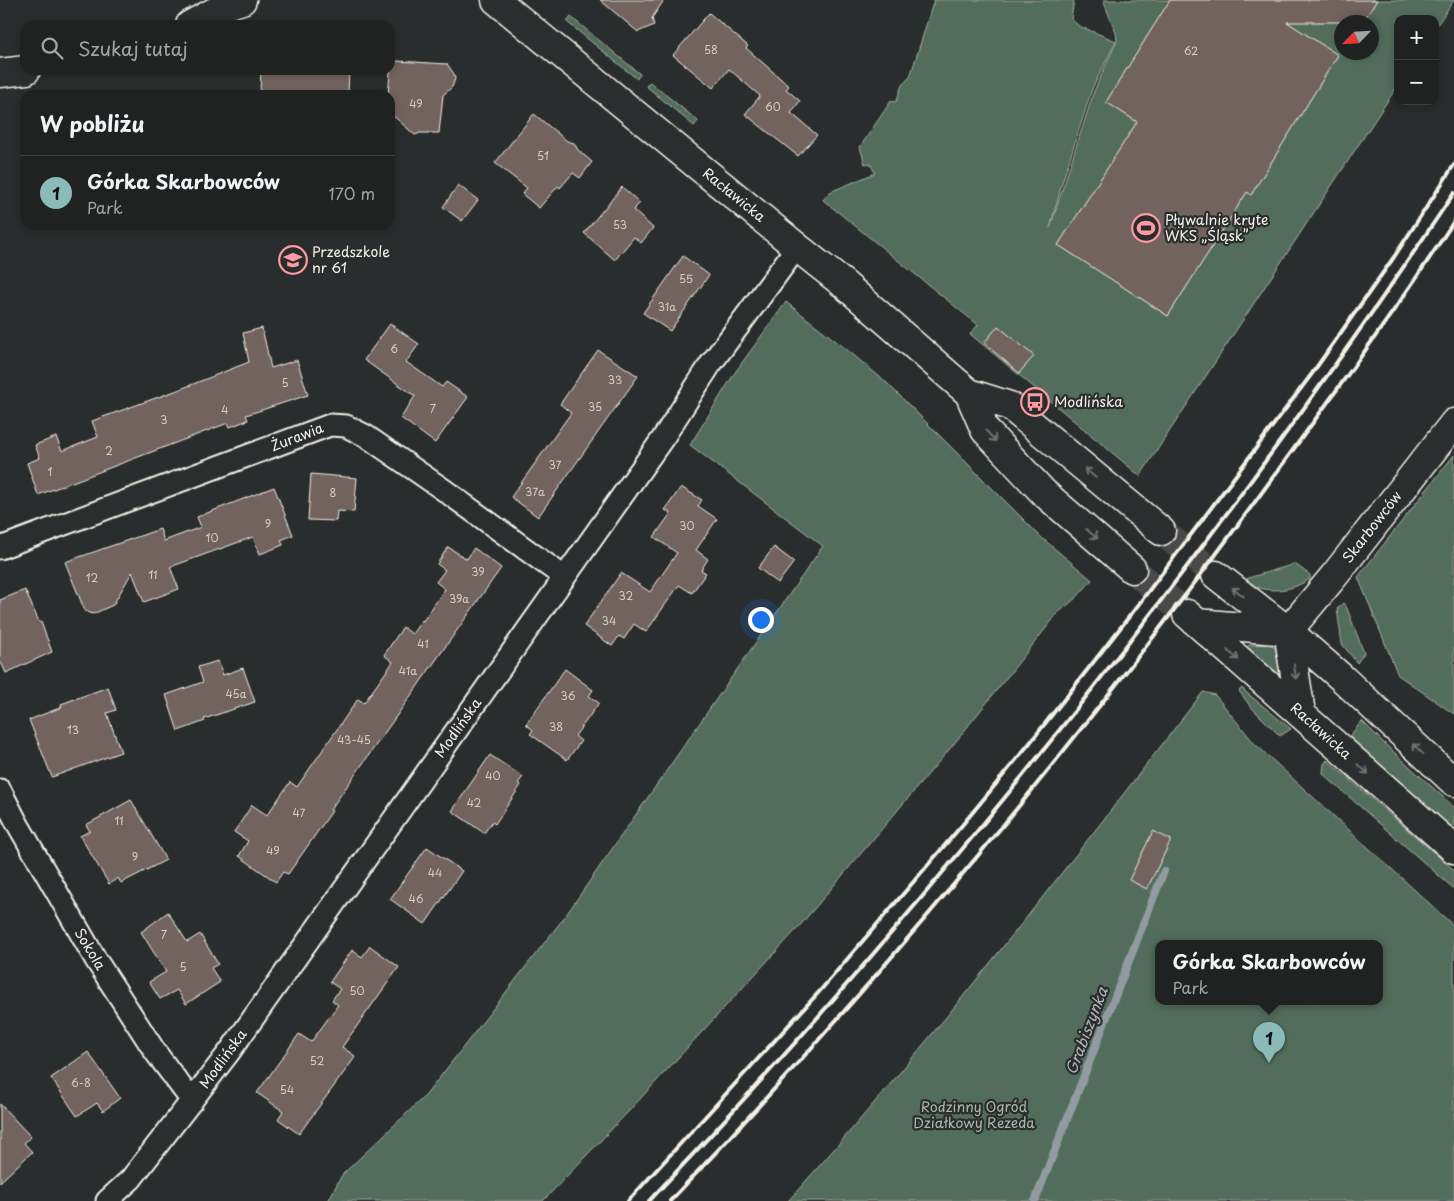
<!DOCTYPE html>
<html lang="pl">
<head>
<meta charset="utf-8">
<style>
	:root { --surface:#202222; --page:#282a2a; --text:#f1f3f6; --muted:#a2a4a5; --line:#3d3f40; --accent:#8bbbb9 }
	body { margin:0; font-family:"Playpen Sans",sans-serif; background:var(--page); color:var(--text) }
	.controls { position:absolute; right:15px; top:15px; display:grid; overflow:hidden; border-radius:10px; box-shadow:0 2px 8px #0003 }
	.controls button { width:45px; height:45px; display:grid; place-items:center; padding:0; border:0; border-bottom:1px solid var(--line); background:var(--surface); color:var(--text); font:25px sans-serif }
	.compass { position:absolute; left:1334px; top:15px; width:45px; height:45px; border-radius:50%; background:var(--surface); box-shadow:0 2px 8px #0003; rotate:245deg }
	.you { position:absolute; left:760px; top:619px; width:18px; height:18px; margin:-12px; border:4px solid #fff; border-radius:50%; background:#1a73e8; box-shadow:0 0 0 8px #1a73e833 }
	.badge { display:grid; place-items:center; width:32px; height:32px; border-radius:50%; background:var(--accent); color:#111; font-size:16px; font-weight:700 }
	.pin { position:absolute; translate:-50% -41px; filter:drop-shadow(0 1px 2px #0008) }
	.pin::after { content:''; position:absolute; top:26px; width:18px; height:15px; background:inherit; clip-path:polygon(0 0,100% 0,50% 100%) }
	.popup { position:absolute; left:1155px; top:940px; width:228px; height:65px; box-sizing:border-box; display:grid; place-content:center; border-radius:10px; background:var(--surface); filter:drop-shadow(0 1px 4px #0005); font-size:16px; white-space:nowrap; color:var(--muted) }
	.popup b { font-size:19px; color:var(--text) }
	.popup::after { content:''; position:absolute; left:50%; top:100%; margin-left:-10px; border:10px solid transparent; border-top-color:var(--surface) }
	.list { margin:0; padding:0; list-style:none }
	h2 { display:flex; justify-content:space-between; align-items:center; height:65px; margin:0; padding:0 20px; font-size:21px }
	h2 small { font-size:16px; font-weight:400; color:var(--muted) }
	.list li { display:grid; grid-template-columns:32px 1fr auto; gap:15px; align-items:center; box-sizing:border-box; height:75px; padding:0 20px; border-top:1px solid var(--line) }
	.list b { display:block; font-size:19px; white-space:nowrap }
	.list p { margin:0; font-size:16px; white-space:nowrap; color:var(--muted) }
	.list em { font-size:16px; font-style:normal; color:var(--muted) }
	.icon { flex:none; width:28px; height:28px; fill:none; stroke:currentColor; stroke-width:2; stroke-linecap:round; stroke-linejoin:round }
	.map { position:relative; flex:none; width:1454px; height:1201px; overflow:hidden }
	.search { position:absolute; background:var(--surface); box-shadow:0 2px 8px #0003; left:20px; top:20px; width:375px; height:55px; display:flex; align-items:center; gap:12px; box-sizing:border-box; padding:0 18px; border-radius:15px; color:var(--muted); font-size:19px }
	.panel { position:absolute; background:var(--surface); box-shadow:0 2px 8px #0003; left:20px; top:90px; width:375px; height:140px; border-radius:15px }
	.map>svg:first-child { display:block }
	.green { fill:#536d5c; stroke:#a4afa2; fill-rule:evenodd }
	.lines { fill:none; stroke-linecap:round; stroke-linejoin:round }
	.stream { stroke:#919ba1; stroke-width:8 }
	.building { fill:#72645f; stroke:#f4f1e8 }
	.tertiary-tunnel { stroke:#484a4a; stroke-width:28; stroke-dasharray:28 14; stroke-linecap:butt }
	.minor-casing { stroke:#f4f1e8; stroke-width:25 }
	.tertiary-casing { stroke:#f4f1e8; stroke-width:31 }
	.minor { stroke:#2a2d2e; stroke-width:21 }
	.tertiary { stroke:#2a2d2e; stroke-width:28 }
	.rail { stroke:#f4f1e8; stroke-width:4 }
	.oneway { stroke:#71726f }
	.labels { text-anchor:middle; stroke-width:4.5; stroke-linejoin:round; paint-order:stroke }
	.number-label { font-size:11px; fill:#d4cec6 }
	.street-label { font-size:14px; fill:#f4f1e8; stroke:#2a2d2e }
	.poi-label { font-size:14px; fill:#f4f1e8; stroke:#2a2d2e; text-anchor:start }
	.park-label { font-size:14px; fill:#acb6a9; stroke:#2a2d2e }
	.water-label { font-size:15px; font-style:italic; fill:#b2b8b9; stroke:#2a2d2e }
</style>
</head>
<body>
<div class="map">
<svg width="1454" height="1201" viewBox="0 0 1454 1201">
	<rect width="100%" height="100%" fill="#2a2d2e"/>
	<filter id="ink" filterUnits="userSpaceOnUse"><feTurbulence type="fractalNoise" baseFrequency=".02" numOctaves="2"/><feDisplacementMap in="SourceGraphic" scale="10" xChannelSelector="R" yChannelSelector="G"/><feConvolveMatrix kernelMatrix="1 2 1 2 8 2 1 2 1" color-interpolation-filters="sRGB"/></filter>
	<g filter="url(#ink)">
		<path class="green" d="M934,0H1074L1071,19L1079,26L1116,41L1092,89L1062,183L1050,228L1094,91L1117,41L1116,33L1103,0H1454L1435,28V19H1398V85L1140,476L970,334L978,325L823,200L830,192L875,173L870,163L865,164L860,147L891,101L896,102L902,85L910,77ZM1342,22H1372V52H1342Z
			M571,17L640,74L637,79L567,22Z
			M650,82L698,121L694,126L646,86Z
			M786,302L845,348L886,382L1042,538L1092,580L1077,597L1058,613L953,745L797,929L628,1112L543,1201H328L342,1175L426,1095L566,915L823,546L690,445L736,371Z
			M1454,455V714L1398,675L1358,577Z
			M1295,564L1310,575V579C1295,588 1282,592 1264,589C1257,587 1251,587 1246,581L1248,578Z
			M1343,603L1346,606L1364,653L1357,663L1342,644L1337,609Z
			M1270,644L1281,653L1284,678L1247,648L1249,645Z
			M1242,688L1247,693L1291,729L1280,736L1250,706L1239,691Z
			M1203,692L1215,695L1255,744L1454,926V1201H788C935,1039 1068,865 1203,692ZM1159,944H1379V1002H1159Z
			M1362,721L1386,745L1454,807V830L1347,739Z
			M1327,760L1454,870V889L1323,774L1324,764Z"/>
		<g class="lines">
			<path class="stream" d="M1035,1201L1164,871"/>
		</g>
		<path class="building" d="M600,0H664L652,18L654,25L638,32Z
			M1170,0H1377L1363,22H1287L1338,55L1251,195L1247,192L1168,316L1058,245L1137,122L1106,102Z
			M709,13L748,46L746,48L789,86L786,89L800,101L791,113L817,135L798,156L745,114L760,96L729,69L713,88L673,55Z
			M397,61L447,64L454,74L455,79L452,87L443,95L439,133H420L415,135L390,113V95H388L391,62Z
			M261,70H349L348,95H291L260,92Z
			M534,114L567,141L574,143L578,150L592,162L580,178L573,173L560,188L558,186L539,208L522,194L527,188L495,163Z
			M458,185L478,200L462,221L443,207Z
			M622,187L640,203L633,210L653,228L641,243L634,237L615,260L584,233Z
			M683,256L709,275L670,331L643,313Z
			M390,324L419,344L406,362L442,387L446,382L468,397L435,443L401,418L415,396L364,360Z
			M998,326L1034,356L1019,373L984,343Z
			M262,328L271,368L297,360L308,395L246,415L248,420L230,427L228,423L38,495L27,463L40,458L35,445L56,437L62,451L98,437L92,421L178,390L249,362L243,333Z
			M598,350L638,376L538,517L511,497L571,413L560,404Z
			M311,474L357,478L354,512L337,511L336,521L308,520Z
			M274,487L293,535L281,540L283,545L260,554L253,537L170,567L179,589L144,602L132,572L113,605L93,614L85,611L65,562L160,529L164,541L201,527L197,517Z
			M681,487L702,500L698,506L717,519L696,550L708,559L701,570L706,573L692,593L679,585L646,632L634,624L624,639L619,636L612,646L584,626L621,573L650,592L677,553L654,537L671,513L665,510Z
			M448,547L467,559L474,548L501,568L330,810L332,811L288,874L283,872L276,882L239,856L248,841L234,832L252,805L267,815L290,782L297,787L358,699L364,703L393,662L384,655L403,627L412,634L422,620L423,621L445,589L436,582L445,570L437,564Z
			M774,547L794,562L778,583L758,568Z
			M25,590L39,622H41L52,652L6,673L0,660V600Z
			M218,661L223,675L243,668L255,702L204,719L205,721L178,731L166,695L203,682L198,667Z
			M565,669L593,690L589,696L599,703L575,736L581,741L567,760L530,734L533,730L526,724Z
			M108,687L116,710L107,713L121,752L52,777L29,720L62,707L61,704Z
			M490,755L523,777L518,783L521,785L495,824L492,822L484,833L452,811Z
			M131,800L166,860L121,883L118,878L109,884L80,836L90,831L86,825Z
			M1153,831L1171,840L1147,889L1129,880Z
			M427,847L462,871L425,924L390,899Z
			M168,912L187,942L200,934L218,964L211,968L220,982L186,1004L177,990L160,999L149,982L166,972L141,932Z
			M370,946L399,967L342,1047L355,1056L353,1060L299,1134L278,1119L283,1111L257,1093L299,1034L311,1042L338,1005L332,1000L340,989L330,982L352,950L362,957Z
			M88,1052L120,1098L103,1111L97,1103L77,1116L51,1078Z
			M0,1104L31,1137L24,1143L32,1152L0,1182Z"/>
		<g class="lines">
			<path class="tertiary-tunnel" d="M1161,531L1216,575
				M1132,569L1187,614"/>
			<defs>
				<path id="minor" d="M0,548L330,425L346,426L366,436L444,490L564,577
					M0,790L17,823L96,960L156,1053L192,1101
					M107,1201L131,1179L230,1051L663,438L710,365L797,247"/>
				<path id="tertiary" d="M496,0L797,247L845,285L969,393L1010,406L1161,531
					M190,25L229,4L242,0
					M0,73L26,70
					M969,393L985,430L1044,493L1132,569
					M1216,575L1288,631L1342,678L1454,782
					M1187,614L1454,849
					M1197,623L1288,631
					M1301,713L1288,631L1334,576L1454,423"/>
			</defs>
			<use href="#minor" class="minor-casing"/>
			<use href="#tertiary" class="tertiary-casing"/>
			<use href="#minor" class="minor"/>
			<use href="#tertiary" class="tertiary"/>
			<path class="rail" d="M628,1201L819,992L963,824L1029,744L1132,613L1311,375L1394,257L1454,165
				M649,1201C946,889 1213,550 1454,193
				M670,1201C889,971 1093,725 1279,469C1339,387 1399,306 1454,221"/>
		</g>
		<defs><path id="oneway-shaft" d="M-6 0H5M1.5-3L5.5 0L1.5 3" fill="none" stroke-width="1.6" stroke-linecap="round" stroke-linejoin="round" transform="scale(1.25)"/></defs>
		<g class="oneway">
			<use href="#oneway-shaft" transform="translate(991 436) rotate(47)"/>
			<use href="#oneway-shaft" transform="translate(1090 473) rotate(-140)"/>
			<use href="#oneway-shaft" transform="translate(1092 534) rotate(40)"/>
			<use href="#oneway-shaft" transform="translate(1238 592) rotate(-142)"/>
			<use href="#oneway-shaft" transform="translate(1233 655) rotate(40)"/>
			<use href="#oneway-shaft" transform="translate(1295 672) rotate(81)"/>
			<use href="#oneway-shaft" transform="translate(1418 749) rotate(-137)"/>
			<use href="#oneway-shaft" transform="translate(1363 769) rotate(41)"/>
		</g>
	</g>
	<defs>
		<symbol id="stadium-ring" viewBox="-11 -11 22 22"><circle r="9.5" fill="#2a2d2e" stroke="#ff9aa2" stroke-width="1.5"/><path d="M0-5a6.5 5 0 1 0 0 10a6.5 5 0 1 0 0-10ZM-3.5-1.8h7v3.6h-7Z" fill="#ff9aa2"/></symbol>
		<symbol id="school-ring" viewBox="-11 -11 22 22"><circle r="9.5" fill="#2a2d2e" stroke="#ff9aa2" stroke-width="1.5"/><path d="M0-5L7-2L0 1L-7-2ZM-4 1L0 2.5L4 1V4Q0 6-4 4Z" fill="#ff9aa2"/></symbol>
		<symbol id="bus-ring" viewBox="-11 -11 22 22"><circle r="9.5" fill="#2a2d2e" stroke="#ff9aa2" stroke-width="1.5"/><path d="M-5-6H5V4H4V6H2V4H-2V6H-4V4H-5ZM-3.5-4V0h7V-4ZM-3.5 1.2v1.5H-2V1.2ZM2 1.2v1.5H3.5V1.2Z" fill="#ff9aa2"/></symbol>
	</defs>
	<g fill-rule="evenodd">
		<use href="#stadium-ring" x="1130" y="212" width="32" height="32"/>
		<use href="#school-ring" x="277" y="244" width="32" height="32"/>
		<use href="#bus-ring" x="1019" y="386" width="32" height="32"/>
	</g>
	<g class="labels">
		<g class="number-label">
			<text x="711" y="54">58</text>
			<text x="1191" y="55">62</text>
			<text x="416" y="108">49</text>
			<text x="773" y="111">60</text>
			<text x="543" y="160">51</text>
			<text x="620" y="229">53</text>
			<text x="686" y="283">55</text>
			<text x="667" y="311">31a</text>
			<text x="394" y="353">6</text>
			<text x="615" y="384">33</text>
			<text x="285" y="387">5</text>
			<text x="595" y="411">35</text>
			<text x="433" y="413">7</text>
			<text x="225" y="414">4</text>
			<text x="164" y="424">3</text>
			<text x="109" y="455">2</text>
			<text x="555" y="469">37</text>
			<text x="50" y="476">1</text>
			<text x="535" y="496">37a</text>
			<text x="333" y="497">8</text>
			<text x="268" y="528">9</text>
			<text x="687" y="530">30</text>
			<text x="212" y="542">10</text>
			<text x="478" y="576">39</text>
			<text x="153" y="579">11</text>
			<text x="92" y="582">12</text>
			<text x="626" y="600">32</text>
			<text x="459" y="603">39a</text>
			<text x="609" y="625">34</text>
			<text x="423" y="648">41</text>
			<text x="408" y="675">41a</text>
			<text x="236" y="698">45a</text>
			<text x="568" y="700">36</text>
			<text x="556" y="731">38</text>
			<text x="73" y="734">13</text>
			<text x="354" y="744">43-45</text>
			<text x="493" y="780">40</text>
			<text x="474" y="807">42</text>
			<text x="299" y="817">47</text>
			<text x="119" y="825">11</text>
			<text x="273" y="855">49</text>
			<text x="135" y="861">9</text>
			<text x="435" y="877">44</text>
			<text x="416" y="903">46</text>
			<text x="164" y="939">7</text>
			<text x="183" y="971">5</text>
			<text x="357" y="995">50</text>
			<text x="317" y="1065">52</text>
			<text x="81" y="1087">6-8</text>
			<text x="287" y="1094">54</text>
		</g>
		<g class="street-label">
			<text transform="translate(734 195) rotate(39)" y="5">Racławicka</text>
			<text transform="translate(297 437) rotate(-21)" y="5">Żurawia</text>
			<text transform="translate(1372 527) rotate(-52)" y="5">Skarbowców</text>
			<text transform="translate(458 728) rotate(-55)" y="5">Modlińska</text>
			<text transform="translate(1321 731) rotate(42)" y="5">Racławicka</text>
			<text transform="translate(90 949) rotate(59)" y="5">Sokola</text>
			<text transform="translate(223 1059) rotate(-54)" y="5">Modlińska</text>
		</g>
		<g class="poi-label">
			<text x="1165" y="225">Pływalnie kryte<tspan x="1165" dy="16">WKS „Śląsk”</tspan></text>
			<text x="312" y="257">Przedszkole<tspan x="312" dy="16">nr 61</tspan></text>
			<text x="1054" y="407">Modlińska</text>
		</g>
		<g class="park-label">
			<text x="974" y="1112">Rodzinny Ogród<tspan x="974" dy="16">Działkowy Rezeda</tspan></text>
		</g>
		<g class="water-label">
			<text transform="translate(1087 1031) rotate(-69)" y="5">Grabiszynka</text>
		</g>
	</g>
</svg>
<div class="controls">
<button>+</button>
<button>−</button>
</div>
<svg class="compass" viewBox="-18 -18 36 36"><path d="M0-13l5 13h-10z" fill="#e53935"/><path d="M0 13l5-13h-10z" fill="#a2a4a5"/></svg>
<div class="you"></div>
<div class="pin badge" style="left:1269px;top:1063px">1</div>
<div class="popup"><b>Górka Skarbowców</b>Park</div>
<div class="search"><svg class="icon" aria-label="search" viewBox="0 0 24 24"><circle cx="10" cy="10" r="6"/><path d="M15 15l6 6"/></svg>Szukaj tutaj</div>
<section class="panel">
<h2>W pobliżu<small></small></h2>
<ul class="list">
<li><span class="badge">1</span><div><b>Górka Skarbowców</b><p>Park</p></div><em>170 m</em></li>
</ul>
</section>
</div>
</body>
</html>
